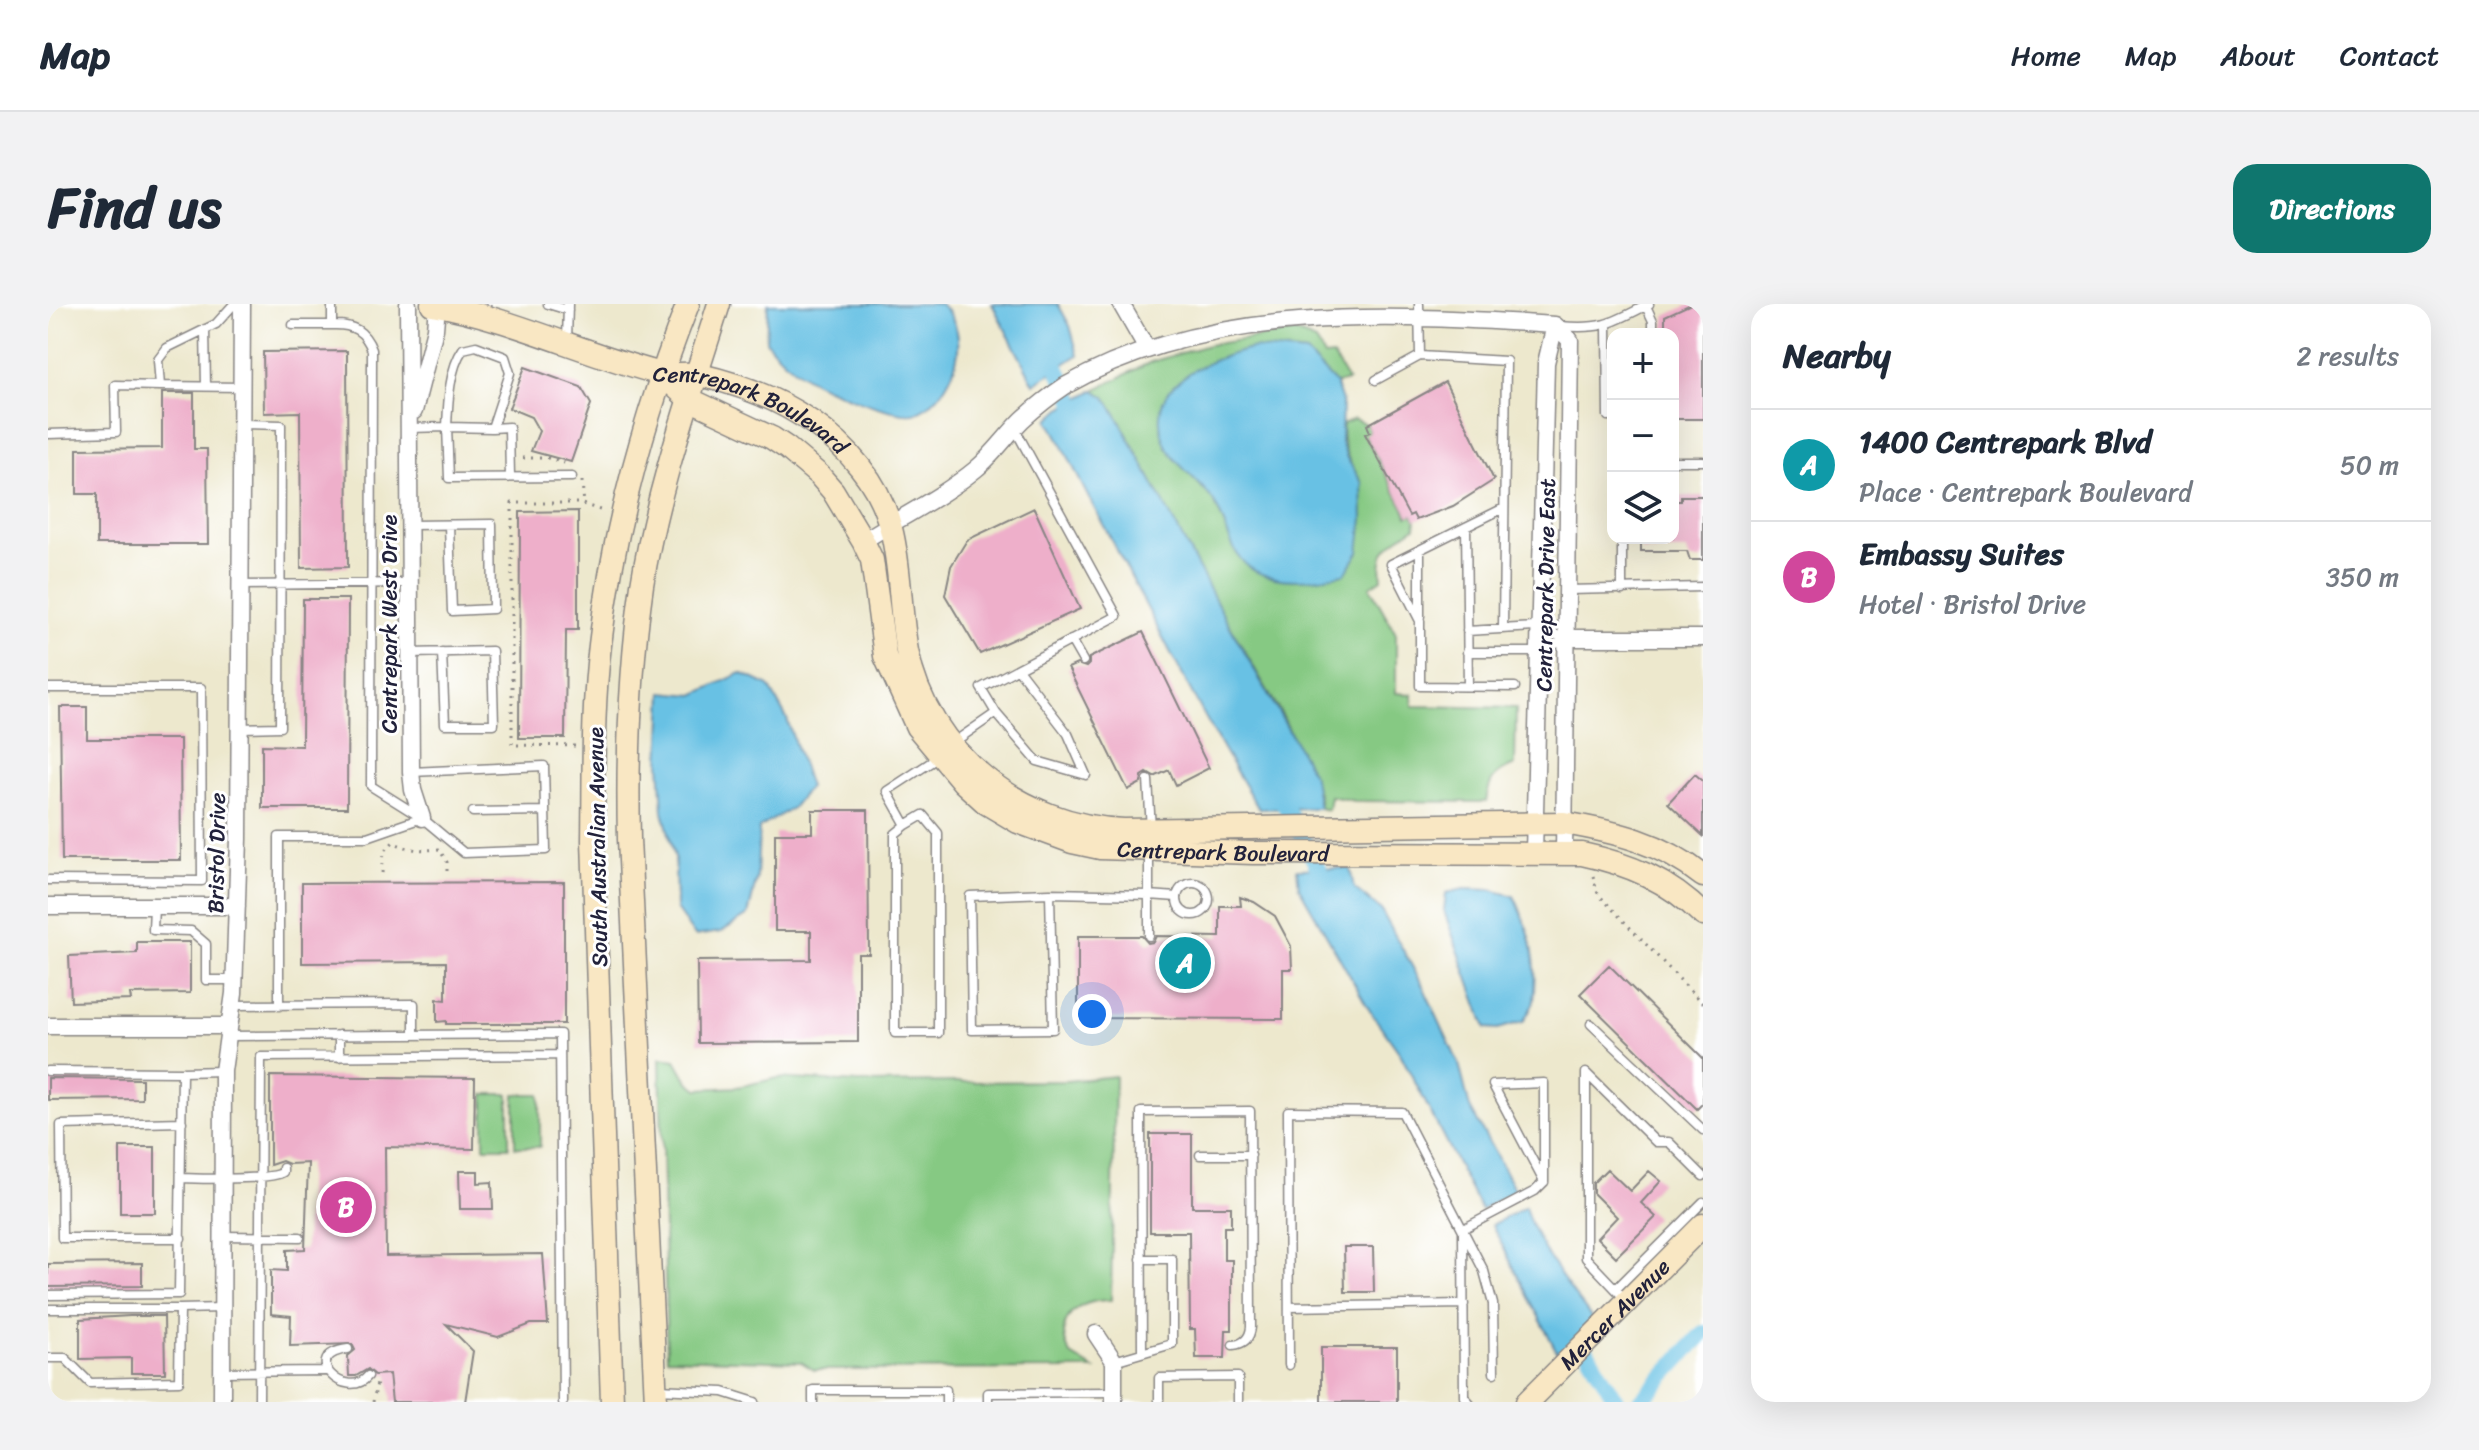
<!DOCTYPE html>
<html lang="en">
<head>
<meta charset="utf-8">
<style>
	:root { --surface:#fff; --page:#f2f2f3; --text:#1f2937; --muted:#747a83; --line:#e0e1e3; --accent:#0f766e }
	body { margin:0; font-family:Sriracha,sans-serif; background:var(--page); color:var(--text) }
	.controls { position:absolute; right:24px; top:24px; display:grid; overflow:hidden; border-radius:16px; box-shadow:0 8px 32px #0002 }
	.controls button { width:72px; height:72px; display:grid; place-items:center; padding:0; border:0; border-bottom:2px solid var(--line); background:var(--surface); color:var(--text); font:40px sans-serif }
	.you { position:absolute; left:1044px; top:710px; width:28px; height:28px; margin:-20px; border:6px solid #fff; border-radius:50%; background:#1a73e8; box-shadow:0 0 0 12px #1a73e833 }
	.badge { display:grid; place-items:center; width:52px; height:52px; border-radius:50%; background:var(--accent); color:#fff; font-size:26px; font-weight:700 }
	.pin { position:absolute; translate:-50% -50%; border:4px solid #fff; box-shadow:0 2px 8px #0006 }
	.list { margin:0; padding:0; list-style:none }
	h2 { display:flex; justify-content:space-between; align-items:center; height:104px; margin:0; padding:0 32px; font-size:34px }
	h2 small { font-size:26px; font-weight:400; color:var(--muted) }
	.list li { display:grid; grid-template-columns:52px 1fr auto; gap:24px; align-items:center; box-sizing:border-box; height:112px; padding:0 32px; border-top:2px solid var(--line) }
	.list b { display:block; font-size:30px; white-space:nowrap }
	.list p { margin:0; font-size:26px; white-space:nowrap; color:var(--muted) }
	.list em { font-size:26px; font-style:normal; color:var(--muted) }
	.icon { flex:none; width:44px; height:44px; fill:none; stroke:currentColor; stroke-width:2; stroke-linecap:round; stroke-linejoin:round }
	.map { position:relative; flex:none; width:1655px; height:1098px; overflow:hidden; border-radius:24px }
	header { display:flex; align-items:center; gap:48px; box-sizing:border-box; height:112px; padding:0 40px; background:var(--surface); border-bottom:2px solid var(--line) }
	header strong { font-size:38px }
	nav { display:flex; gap:44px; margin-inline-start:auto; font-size:28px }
	.intro { display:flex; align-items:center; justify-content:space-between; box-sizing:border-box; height:192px; padding:0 48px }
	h1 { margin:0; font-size:56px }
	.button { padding:20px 36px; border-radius:24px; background:var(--accent); color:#fff; font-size:28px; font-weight:700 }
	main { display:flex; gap:48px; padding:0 48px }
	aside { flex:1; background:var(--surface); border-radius:24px; box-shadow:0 8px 32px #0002 }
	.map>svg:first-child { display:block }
	.green { fill:#86c983; stroke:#54765f; stroke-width:2 }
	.water { fill:#67c1e4; stroke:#447290; stroke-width:2 }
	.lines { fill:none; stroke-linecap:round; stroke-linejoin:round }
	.canal { stroke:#67c1e4; stroke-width:16 }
	.building { fill:#eeafca }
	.lane-casing { stroke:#888584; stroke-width:11 }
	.street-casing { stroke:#888584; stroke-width:19 }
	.secondary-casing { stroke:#888584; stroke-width:25 }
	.path { stroke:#888584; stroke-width:3; stroke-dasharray:2 6; stroke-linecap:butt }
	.lane { stroke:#fff; stroke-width:8 }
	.street { stroke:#fff; stroke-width:16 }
	.secondary { stroke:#f9e7c3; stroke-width:22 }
	.rail { stroke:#22223b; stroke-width:4 }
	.labels { text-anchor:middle; stroke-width:6; stroke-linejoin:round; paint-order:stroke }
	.street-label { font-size:22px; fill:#22223b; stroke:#fff }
</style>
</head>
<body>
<header>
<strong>Map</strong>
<nav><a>Home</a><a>Map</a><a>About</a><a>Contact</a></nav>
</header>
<div class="intro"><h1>Find us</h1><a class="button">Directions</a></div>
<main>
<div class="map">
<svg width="1655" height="1098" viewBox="0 0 1655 1098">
	<rect width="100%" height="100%" fill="#fff"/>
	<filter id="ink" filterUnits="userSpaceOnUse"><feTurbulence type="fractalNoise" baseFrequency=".0125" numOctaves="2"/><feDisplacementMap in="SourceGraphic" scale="16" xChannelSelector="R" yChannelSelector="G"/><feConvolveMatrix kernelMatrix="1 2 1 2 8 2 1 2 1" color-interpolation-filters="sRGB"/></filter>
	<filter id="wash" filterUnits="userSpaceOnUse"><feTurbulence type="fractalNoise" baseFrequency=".006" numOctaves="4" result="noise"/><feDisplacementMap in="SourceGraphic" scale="32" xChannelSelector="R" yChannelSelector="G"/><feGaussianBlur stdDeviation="1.8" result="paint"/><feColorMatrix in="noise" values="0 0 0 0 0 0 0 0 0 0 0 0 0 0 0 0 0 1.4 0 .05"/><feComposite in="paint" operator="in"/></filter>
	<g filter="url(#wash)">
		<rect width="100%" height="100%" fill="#ede8cd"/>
		<path class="green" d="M1246,28L1268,37L1276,53L1285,52L1300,77L1288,80L1258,49L1234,46L1132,158L1166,197L1189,250L1205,266L1314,179C1302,159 1292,144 1295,120L1306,115L1319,121L1322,128L1317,131L1360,212L1365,210L1368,216L1367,223C1344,240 1330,241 1334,275L1322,283L1348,330V389L1364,390L1365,402L1468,404L1467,461C1446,469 1441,476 1438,498L1306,497L1282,492L1280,506L1271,504V491L1235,413L1176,312L1066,106L1057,93L1046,86L1103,58L1160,41Z
			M612,754L628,756L640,777L650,785L689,783L730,774L811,779L1019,777L1067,772L1063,996C1030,996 1003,1015 1023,1051L1046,1065L766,1066L753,1058L619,1054Z
			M436,790H461V843H436Z
			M467,790H492V843H467Z"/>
		<path class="water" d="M720,0H892C928,29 906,91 869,108C852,116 775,84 758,73C744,64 728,50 718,37Z
			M944,0H1010L1022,22L1030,51L986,80Z
			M1207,44L1258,49L1288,80L1294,98L1293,138L1299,154L1314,179L1315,215L1311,248L1297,270C1266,275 1236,282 1207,267C1180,253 1180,217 1164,195C1151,176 1126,160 1117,139C1092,79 1163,54 1207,44Z
			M1046,86L1057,93L1066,106L1176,312L1254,450L1266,474L1271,504L1211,505C1149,406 1099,300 1043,198C1027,169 1018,144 1000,116L1013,104Z
			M693,369L721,382L739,415L761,483L744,504L711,524L709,573L700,611L673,628L647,632L628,605L627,553L615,507L612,459L615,388L646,391Z
			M1302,564L1306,584L1333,606L1375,682L1411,760L1422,804L1467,886L1433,906L1353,751L1322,707L1251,583L1249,565Z
			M1416,585L1444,586L1466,592C1482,624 1491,660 1486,696C1485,703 1479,711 1475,718L1450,725L1438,724L1396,607L1398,589Z
			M1477,903C1488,942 1522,984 1545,1016L1511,1052L1444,921Z"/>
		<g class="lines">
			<path class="canal" d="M1000,45L1034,114
				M1228,485L1279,581
				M1532,1035L1569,1098
				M1592,1098L1655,1029"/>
		</g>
		<g id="blocks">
			<path class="building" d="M1643,0H1655V115H1625V30H1617V12Z
				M299,47L300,263L253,264L252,108L216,109L215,48Z
				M477,63L533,83L543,100L523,158L483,147L491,127L483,113L461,104Z
				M1397,78L1446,176L1405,202L1368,216L1365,210L1361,212L1317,130L1322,128L1319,121Z
				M114,89H146V145H159L160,240H49V190H29V145L114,144Z
				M1633,192H1655V256H1642L1639,247H1593V234H1625V197H1633Z
				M986,204L1032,305L932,350L897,291L903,262L919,236Z
				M530,207V326H518L517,434H471L472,208Z
				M255,295H300L299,504H214V441L254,442Z
				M1095,328L1161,464L1128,481L1121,466L1106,473L1099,469L1094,472L1093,479L1080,486L1020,364L1029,360L1038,363L1041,360V354Z
				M12,403H39V435H132L133,556H14Z
				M1647,470L1655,477V532L1620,499Z
				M764,506H820L821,650H810V738L650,739L649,657L763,656V627H727V529H764Z
				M516,578V720H398V717L389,718V695L398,696V658L254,659V579Z
				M1192,593L1206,598L1227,612L1243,642L1244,665H1235V715L1030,714V632H1094L1100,639L1105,638L1108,632L1172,633V602H1193Z
				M89,638H142V689L82,690L83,696L23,698L21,652L89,649Z
				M1561,661L1655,754V799L1649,805L1532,690Z
				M222,772L427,774L426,845L337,843L338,952L495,950L500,1020H483L450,1033L398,1020L425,1047L417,1098H344L341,1070L327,1071L320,1065L308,1072H301L300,1052L307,1046L304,1040L242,1042L243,1012L223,1010V966L239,967V946L257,945L260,859L241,860L234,857L222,861Z
				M0,774L94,775V795L0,796Z
				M1102,830H1144V903H1183V923H1176V956H1184V1026H1178L1177,1054H1148L1147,1025H1142L1141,928H1102Z
				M72,843H107V909H72Z
				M1559,865L1582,887L1601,867L1613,877L1593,899L1608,913L1568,953L1549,934L1569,913L1545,889V879Z
				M411,867H430V879L444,878L445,905H412Z
				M1296,943H1325L1326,988H1297Z
				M94,959V982L0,983V960Z
				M82,1012H116L117,1069H83V1054L32,1055V1015Z
				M1273,1043H1349V1098H1273Z"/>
		</g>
	</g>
	<g filter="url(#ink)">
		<use href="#blocks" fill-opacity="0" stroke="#888584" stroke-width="2"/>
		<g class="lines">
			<defs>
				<path id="lane" d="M186,0L168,20L119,44L110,56L112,82L194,83
					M284,0V21C305,20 317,27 324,46L323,482L374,514L416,549L498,546L496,462L363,468
					M500,0L520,6
					M1598,2L1605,17V30
					M245,21H284
					M1559,21L1560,112H1565
					M1512,22C1555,26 1564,19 1601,0
					M157,25L158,82
					M519,37L520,0
					M1372,52L1458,57L1455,324
					M1328,76L1372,52L1371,0
					M362,124L399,123C400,99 401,65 415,45L428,42L457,53L462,69L444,124L399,123L401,174L524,173
					M444,124L461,123L462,173
					M0,130L68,128L67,81L112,82
					M1625,157H1655
					M1456,204L1343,260L1372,317V382L1467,383
					M363,221L444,220L445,305L404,307L401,221
					M1418,223L1420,382
					M1574,234V286
					M1372,246V312
					M193,281L363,279
					M1519,286L1655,283
					M1419,327L1487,323L1517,334
					M1023,336L1035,357
					M1419,348H1494L1518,334
					M363,349L444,347L446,420H397L394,348
					M0,384H153L154,577L0,576
					M948,409L989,457L1038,471L1020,430L970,365
					M192,424L232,423L233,121L194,120
					M906,438L948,409L933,384L1069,312L967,125
					M1100,476L1103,525
					M425,508L497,507
					M858,521L875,511L890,529V729H847V530L858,521L839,487L891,453
					M1129 595a16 16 0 1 1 32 0a16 16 0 1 1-32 0Z
					M1002,589L1005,725L924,726L922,592L1002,589L1101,591V546
					M106,602L105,626L143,627L158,640V676H186
					M1101,632V591L1129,593
					M185,701L366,700V731
					M231,702V533H319L374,514
					M1543,720L1655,826
					M291,731V753
					M181,732L512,730L515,1098
					M0,767L134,768L131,990L0,991
					M134,768L175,767
					M1152,851H1203
					M134,874C151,875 226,876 235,868V864
					M174,932L252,933
					M133,934H14L13,821L134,818
					M1568,985L1655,898
					M1579,997L1538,954V769L1608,838H1621L1655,872
					M1241,1003L1416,1000
					M0,1005H132
					M300,1045C249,1051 299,1098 320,1072
					M1094,1048L1093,808L1202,807L1203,1023C1202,1034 1196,1040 1185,1041
					M0,1054H17L42,1079L131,1077L132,1005L174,1004
					M1066,1057L1124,1040V955H1093
					M1241,1061L1240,807L1354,808L1436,967L1445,1000L1446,1069
					M175,1068L278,1067
					M610,1085L675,1088L707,1098
					M211,1098L213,753L512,751
					M765,1098V1086H898V1098
					M940,1098V1089L1065,1088
					M1111,1098V1074L1190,1073V1098
					M1421,1098L1416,1093L1415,925L1487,887L1496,878V779L1445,781L1496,878"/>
				<path id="street" d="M360,0L363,468L365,486L374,514
					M1073,0L1096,40
					M366,107L387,25L389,1
					M815,237C853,213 894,193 928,165C945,151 958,132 974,116C987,104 1002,92 1017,82C1160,0 1343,10 1507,21L1522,36L1516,549
					M1518,334H1655
					M1486,549L1498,59L1507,21
					M0,602H189
					M0,722H181
					M1048,1030L1066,1057V1098
					M174,1098L175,767L186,689L191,535L194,0"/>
				<g id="secondary">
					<path id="s1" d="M384,0C463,14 534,49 610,69C624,73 639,67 652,71C713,85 772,113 812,163C858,219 847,281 859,347C879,450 974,522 1076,526L1516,519C1568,528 1613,538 1655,572"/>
					<path id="s2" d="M613,70L641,95L724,134L739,144L771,171L785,187L815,237L824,256L837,352L869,423L915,478L938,499L970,518L1024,538L1052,544L1205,549L1534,550C1581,560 1620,576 1655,611"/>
					<path d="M564,1098L545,536C546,471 544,405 552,341C565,225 597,109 640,0"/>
					<path d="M608,1098L581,535C579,450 582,366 594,281C609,186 642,92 671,0"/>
					<path id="s3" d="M1479,1098L1655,921"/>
				</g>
			</defs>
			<use href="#lane" class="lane-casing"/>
			<use href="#street" class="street-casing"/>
			<use href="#secondary" class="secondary-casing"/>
			<path class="path" d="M475,154H500L522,161
				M534,177L536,201
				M527,442L464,441V199H531L555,207
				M334,569L336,548L345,538C360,546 374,547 391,545L399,558V569
				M1545,572L1550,590L1655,700
				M325,1098L329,1079"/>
			<use href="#lane" class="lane"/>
			<use href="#street" class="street"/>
			<use href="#secondary" class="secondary"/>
			<path class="rail" d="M1653,1098L1655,1094"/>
		</g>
	</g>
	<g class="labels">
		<g class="street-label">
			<text dy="8" stroke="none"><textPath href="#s1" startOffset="338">Centrepark Boulevard</textPath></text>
			<text transform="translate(1497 281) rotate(-89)" y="8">Centrepark Drive East</text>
			<text transform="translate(341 320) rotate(-90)" y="8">Centrepark West Drive</text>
			<text transform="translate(549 543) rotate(-91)" y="8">South Australian Avenue</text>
			<text dy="8" stroke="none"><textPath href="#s2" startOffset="814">Centrepark Boulevard</textPath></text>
			<text transform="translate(168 549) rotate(-89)" y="8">Bristol Drive</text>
			<text dy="8" stroke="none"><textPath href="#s3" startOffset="124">Mercer Avenue</textPath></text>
		</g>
	</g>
</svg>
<div class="controls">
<button>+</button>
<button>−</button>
<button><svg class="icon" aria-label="layers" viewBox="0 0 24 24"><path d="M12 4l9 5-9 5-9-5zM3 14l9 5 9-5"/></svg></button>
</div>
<div class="you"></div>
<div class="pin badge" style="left:1137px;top:659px;background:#0f9aa8">A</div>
<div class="pin badge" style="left:298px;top:903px;background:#d1479c">B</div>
</div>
<aside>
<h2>Nearby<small>2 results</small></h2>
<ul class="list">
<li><span class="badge" style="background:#0f9aa8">A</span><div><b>1400 Centrepark Blvd</b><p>Place · Centrepark Boulevard</p></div><em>50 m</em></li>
<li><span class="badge" style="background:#d1479c">B</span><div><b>Embassy Suites</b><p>Hotel · Bristol Drive</p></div><em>350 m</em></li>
</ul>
</aside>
</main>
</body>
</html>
